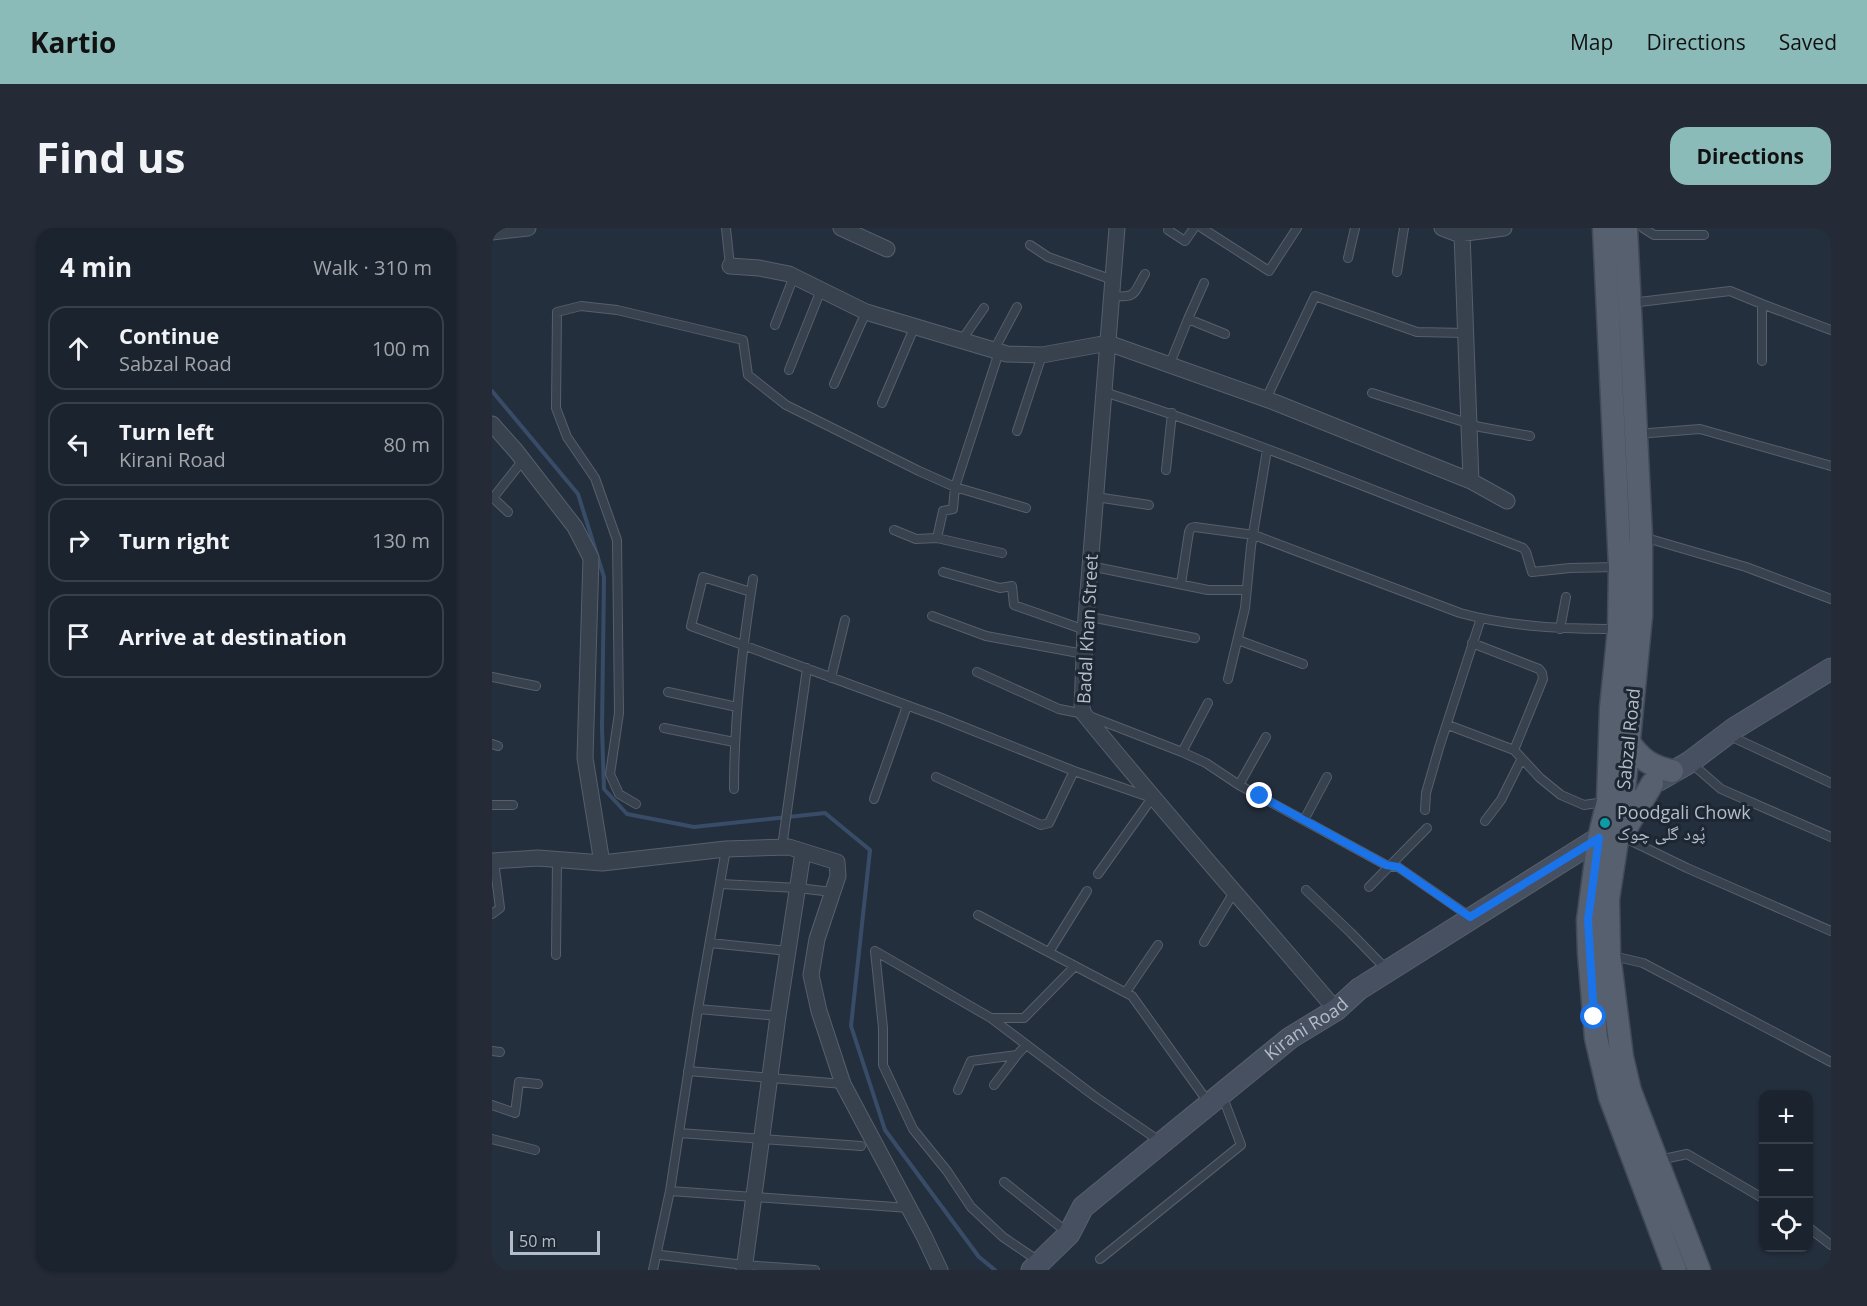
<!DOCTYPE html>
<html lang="en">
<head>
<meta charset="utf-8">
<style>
	:root { --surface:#1b232e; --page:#242b36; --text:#f1f3f6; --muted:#a0a4aa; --line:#39404a; --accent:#8bbbb9 }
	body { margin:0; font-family:"Open Sans","Noto Naskh Arabic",sans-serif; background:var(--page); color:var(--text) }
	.controls { position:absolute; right:18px; bottom:18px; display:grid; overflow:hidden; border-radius:12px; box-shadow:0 2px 4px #0004 }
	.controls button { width:54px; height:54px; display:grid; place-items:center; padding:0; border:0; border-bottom:2px solid var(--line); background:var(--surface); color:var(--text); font:30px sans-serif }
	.scale { position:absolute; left:18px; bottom:15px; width:90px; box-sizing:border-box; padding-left:6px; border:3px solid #b4bcc9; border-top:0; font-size:16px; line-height:21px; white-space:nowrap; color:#b4bcc9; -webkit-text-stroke:4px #1d2633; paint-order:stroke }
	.stop { position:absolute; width:18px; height:18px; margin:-14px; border:4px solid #1a73e8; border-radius:50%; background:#fff }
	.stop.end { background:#1a73e8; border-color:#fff; box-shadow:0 2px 6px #0008 }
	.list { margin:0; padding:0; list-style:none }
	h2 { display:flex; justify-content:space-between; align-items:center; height:78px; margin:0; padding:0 24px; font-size:26px }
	h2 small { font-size:20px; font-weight:400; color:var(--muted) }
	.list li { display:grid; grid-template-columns:39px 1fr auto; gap:18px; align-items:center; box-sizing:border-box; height:84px; margin:0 12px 12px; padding:0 12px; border:2px solid var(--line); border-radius:18px }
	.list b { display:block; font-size:22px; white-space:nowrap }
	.list p { margin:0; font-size:20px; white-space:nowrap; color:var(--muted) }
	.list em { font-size:20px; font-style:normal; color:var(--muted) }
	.icon { flex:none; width:33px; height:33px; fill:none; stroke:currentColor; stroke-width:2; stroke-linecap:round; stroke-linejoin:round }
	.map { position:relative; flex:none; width:1339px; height:1042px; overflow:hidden; border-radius:18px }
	header { display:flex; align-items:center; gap:36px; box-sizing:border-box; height:84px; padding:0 30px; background:var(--accent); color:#111 }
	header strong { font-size:28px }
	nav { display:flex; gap:33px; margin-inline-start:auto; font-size:21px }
	.intro { display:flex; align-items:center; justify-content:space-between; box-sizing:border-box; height:144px; padding:0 36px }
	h1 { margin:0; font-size:42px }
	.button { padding:15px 27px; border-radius:18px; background:var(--accent); color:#111; font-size:21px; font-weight:700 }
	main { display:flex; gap:36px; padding:0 36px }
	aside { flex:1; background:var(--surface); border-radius:18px; box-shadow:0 2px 4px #0004 }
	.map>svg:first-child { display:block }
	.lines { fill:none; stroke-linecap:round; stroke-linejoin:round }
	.stream { stroke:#394c67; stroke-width:4 }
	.service-casing { stroke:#565f6c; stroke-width:10 }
	.minor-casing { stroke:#565f6c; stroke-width:17 }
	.secondary-casing { stroke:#565f6c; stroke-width:23 }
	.primary-casing { stroke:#414a57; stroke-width:25 }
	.service { stroke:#38414e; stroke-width:8 }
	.minor { stroke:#38414e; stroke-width:15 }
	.secondary { stroke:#465061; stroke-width:21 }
	.primary { stroke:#56606e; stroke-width:22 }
	.route { stroke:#1a73e8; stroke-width:8 }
	.culture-dot { fill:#0f9aa8; stroke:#1d2633; stroke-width:2 }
	.labels { text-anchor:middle; stroke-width:6; stroke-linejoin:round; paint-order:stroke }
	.street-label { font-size:18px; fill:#b4bcc9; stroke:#1d2633 }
	.poi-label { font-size:18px; fill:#b4bcc9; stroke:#1d2633; text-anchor:start }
</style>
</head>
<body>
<header>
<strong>Kartio</strong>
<nav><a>Map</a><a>Directions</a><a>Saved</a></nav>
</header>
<div class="intro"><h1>Find us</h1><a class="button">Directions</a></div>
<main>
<aside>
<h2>4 min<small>Walk · 310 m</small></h2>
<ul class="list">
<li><svg class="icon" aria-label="ahead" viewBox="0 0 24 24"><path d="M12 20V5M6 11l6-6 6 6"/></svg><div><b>Continue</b><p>Sabzal Road</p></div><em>100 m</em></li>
<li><svg class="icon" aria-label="left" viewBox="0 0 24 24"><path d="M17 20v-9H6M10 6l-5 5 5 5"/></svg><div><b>Turn left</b><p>Kirani Road</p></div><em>80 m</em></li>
<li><svg class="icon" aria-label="right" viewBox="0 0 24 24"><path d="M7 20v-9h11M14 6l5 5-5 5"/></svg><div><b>Turn right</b></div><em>130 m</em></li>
<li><svg class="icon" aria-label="arrive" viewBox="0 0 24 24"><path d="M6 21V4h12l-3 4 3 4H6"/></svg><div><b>Arrive at destination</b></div></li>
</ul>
</aside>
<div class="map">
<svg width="1339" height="1042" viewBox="0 0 1339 1042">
	<rect width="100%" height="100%" fill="#242f3e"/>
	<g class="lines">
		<path class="stream" d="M0,163L86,266L112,349L110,500L112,561L135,586L202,599L333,585L378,622L359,798L393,902L487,1029L503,1042"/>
		<defs>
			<path id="service" d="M234,0L238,38
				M710,0L777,43L805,0
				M1151,0L1162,7H1212
				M676,2L693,13L702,0
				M538,17L556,29L621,52
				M856,30L863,0
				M905,44L912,0
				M620,68C645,70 641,66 653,46
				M1139,75L1238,63L1270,76
				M696,91L712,55
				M283,97L302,48
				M469,113L492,80
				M502,122L525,79
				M1270,133V76L1339,102
				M677,138L696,91L733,106
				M297,142L329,62
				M342,156L374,84
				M612,164C754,209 892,267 1031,320L1034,324L1040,344L1078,340L1125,339
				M880,165L988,199L1038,208
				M774,171L823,68L925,104L974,105
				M390,175L422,100
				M525,203L550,127
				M1145,206L1208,201L1339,238
				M674,242L680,185
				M0,269L16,284
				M604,269L657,277
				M1,270L31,232
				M402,302L424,311L445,310L510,325
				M1151,309L1254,339L1339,371
				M445,310L451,283L461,281L463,259L507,124
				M598,338L716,362H754
				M451,344L508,360L520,358L522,377L593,402
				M689,356L697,304L699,300L703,299L762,307L968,385C1019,399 1072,401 1125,401
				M259,364L211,349L199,398L447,489L582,543L660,570L606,646
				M440,388L494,408L592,426
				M594,388L703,410
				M1068,401L1074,369
				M746,412L811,436
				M980,415L1047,441L1050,445L1051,451L1022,522
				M485,444L567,481L592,486L690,524L714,535L747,557L894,637L906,639L977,688
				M0,449L44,458
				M339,450L353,392
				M736,451L753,380L759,318L775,222
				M176,464L245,479
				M956,497L1022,522L1048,550L1069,567L1092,577L1112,574
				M172,500L242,514
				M1238,508L1339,555
				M0,516L6,518
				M690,524L716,475
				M1199,535L1229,561L1339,609
				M444,549L549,597L557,595L582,543
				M747,557L774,509
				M242,561C242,490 250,421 261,351
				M382,571L415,478
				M144,576L127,566L118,546L127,485L125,312L103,250L75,209L64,180L65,84L89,78L125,82L251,112L256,147L294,177L427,243L463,259L534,280
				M0,577H21
				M933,582L934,565L947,520L989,390
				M812,592L835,549
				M993,593L1009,572L1029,532
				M1131,609L1195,640L1339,703
				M290,619L315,440
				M229,656L306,660L340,664
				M877,659L935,600
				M814,662L859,705L894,741
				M0,686L8,680L2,633
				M486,687L640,768L716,874
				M712,714L742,664
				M218,715L296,723
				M557,724L595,663
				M64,727L65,632
				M1121,728L1151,735L1339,834
				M634,764L666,717
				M206,781L286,788
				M499,790H532L583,738
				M0,823L8,824
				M196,843L351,856
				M502,857L525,827
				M466,862L479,833L525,827L534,817
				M0,877L23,885L27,854L46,856
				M187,905L369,918
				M0,911L43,922
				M1167,932L1195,926L1272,971
				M512,954L576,1005
				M178,963L417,980
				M1316,999L1339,1017
				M169,1027L252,1037L323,1042
				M539,1028L511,1009L479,979L455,943L421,901L391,837V800L383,723L499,790L605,870L669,914
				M608,1031L749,917L730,867
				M161,1042L178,963L206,781L234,621"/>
			<path id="minor" d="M349,0L395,21
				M625,0L593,402L590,481L592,486C674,587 760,683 844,782
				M950,0L966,6L1012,0
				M0,4L36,0
				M970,5L979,253
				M238,38L267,40L297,46L374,84L515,126L550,127L616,115L782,174L979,253L1015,273
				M0,196L24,223L83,299L99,330L93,530L110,635
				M0,633L46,630L110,635L234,621L297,619L345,634L346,648L325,711L319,747L327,783L351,856L432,1008L448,1042
				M252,1042L286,788L311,624"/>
			<g id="secondary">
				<path d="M1165,553L1198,534L1243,500L1339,441"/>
				<path id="s1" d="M540,1042L577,1006L591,979L798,810L844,782L867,761L1107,610L1121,609"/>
			</g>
			<path id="primary" d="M1112,0L1128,339L1127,401L1119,480L1116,573L1107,610L1096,692L1097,725L1104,810L1118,869L1183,1042
				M1134,0L1149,309V388L1131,573L1116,671L1117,726L1130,829L1138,863L1207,1042
				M1137,514C1148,531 1160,539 1180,543
				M1130,607L1160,556"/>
		</defs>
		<use href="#service" class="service-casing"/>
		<use href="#minor" class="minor-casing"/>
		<use href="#secondary" class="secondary-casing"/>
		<use href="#primary" class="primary-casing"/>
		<use href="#service" class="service"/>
		<use href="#minor" class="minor"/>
		<use href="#secondary" class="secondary"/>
		<use href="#primary" class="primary"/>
	</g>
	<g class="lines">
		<path class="route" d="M768,568L894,637L906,639L978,689L1107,610L1096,692L1102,789"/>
	</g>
	<circle class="culture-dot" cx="1113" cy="595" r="6"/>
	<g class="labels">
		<g class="street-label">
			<text transform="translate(596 401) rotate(-87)" y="6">Badal Khan Street</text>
			<text transform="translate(1137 511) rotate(-84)" y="6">Sabzal Road</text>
			<text dy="6" stroke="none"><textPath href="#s1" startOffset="368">Kirani Road</textPath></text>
		</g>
		<g class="poi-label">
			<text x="1125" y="591">Poodgali Chowk<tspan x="1125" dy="21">پُود گلی چوک</tspan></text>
		</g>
	</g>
</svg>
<div class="controls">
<button>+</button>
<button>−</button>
<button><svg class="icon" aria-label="locate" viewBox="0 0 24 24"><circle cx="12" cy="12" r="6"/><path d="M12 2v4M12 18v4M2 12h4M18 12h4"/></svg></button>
</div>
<div class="scale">50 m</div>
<div class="stop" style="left:1102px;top:789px"></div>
<div class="stop end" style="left:768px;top:568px"></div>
</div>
</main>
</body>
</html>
